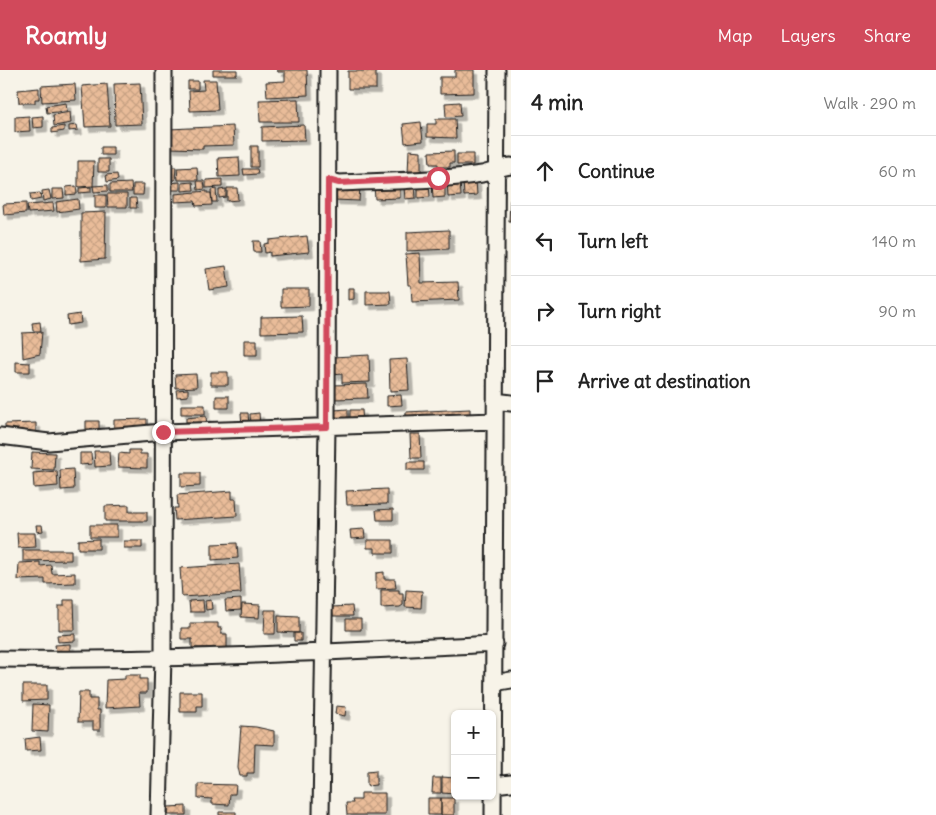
<!DOCTYPE html>
<html lang="en">
<head>
<meta charset="utf-8">
<style>
	:root { --surface:#fff; --page:#f2f2f2; --text:#222; --muted:#767676; --line:#e0e0e0; --accent:#d1495b }
	body { margin:0; font-family:Delius,sans-serif; background:var(--page); color:var(--text) }
	.controls { position:absolute; right:15px; bottom:15px; display:grid; overflow:hidden; border-radius:8px; box-shadow:0 1px 4px #0004 }
	.controls button { width:45px; height:45px; display:grid; place-items:center; padding:0; border:0; border-bottom:1px solid var(--line); background:var(--surface); color:var(--text); font:25px sans-serif }
	.stop { position:absolute; width:15px; height:15px; margin:-11px; border:4px solid #d1495b; border-radius:50%; background:#fff }
	.stop.end { background:#d1495b; border-color:#fff; box-shadow:0 1px 5px #0008 }
	.list { margin:0; padding:0; list-style:none }
	h2 { display:flex; justify-content:space-between; align-items:center; height:65px; margin:0; padding:0 20px; font-size:21px }
	h2 small { font-size:16px; font-weight:400; color:var(--muted) }
	.list li { display:grid; grid-template-columns:32px 1fr auto; gap:15px; align-items:center; box-sizing:border-box; height:70px; padding:0 20px; border-top:1px solid var(--line) }
	.list b { display:block; font-size:19px; white-space:nowrap }
	.list em { font-size:16px; font-style:normal; color:var(--muted) }
	.icon { flex:none; width:28px; height:28px; fill:none; stroke:currentColor; stroke-width:2; stroke-linecap:round; stroke-linejoin:round }
	.map { position:relative; flex:none; width:511px; height:745px; overflow:hidden }
	header { display:flex; align-items:center; gap:30px; box-sizing:border-box; height:70px; padding:0 25px; background:var(--accent); color:#fff }
	header strong { font-size:24px }
	nav { display:flex; gap:28px; margin-inline-start:auto; font-size:18px }
	main { display:flex }
	aside { flex:1; background:var(--surface) }
	.map>svg:first-child { display:block }
	.building { fill:url(#building-cross-hatch); stroke:#1c1c1c; filter:url(#shadow) }
	.lines { fill:none; stroke-linecap:round; stroke-linejoin:round }
	.minor-casing { stroke:#1c1c1c; stroke-width:19 }
	.minor { stroke:#f7f3e8; stroke-width:15 }
	.route { stroke:#d1495b; stroke-width:6 }
</style>
</head>
<body>
<header>
<strong>Roamly</strong>
<nav><a>Map</a><a>Layers</a><a>Share</a></nav>
</header>
<main>
<div class="map">
<svg width="511" height="745" viewBox="0 0 511 745">
	<defs>
		<pattern id="building-cross-hatch" width="8" height="8" patternUnits="userSpaceOnUse" patternTransform="scale(1.25)"><rect width="8" height="8" fill="#e9bc99"/><path d="M0 0l8 8M0 8l8-8" fill="none" stroke="#c7a183"/></pattern>
		<filter id="shadow"><feDropShadow dx="4.5" dy="4.5" stdDeviation="0" flood-color="#0004"/></filter>
	</defs>
	<rect width="100%" height="100%" fill="#f7f3e8"/>
	<filter id="ink" filterUnits="userSpaceOnUse"><feTurbulence type="fractalNoise" baseFrequency=".02" numOctaves="2"/><feDisplacementMap in="SourceGraphic" scale="10" xChannelSelector="R" yChannelSelector="G"/><feConvolveMatrix kernelMatrix="1 2 1 2 8 2 1 2 1" color-interpolation-filters="sRGB"/></filter>
	<g filter="url(#ink)">
		<path class="building" d="M213,0H237V5H213Z
			M277,0H307L308,25L267,27L266,12L285,11V2H278Z
			M455,0H474V23L440,24V7H455Z
			M348,1H376V19H348Z
			M203,10H216L218,40L190,41L189,21L204,20Z
			M188,11H198V19H188Z
			M140,13L142,54L115,55L114,14Z
			M75,14L76,30L42,32L41,16Z
			M107,14L110,56L85,57L82,16Z
			M39,18V29H35V33H19L18,20Z
			M298,29L299,52H260L259,30Z
			M460,32L461,46L446,47L445,33Z
			M66,33L67,41L47,43L46,36Z
			M70,42L71,53L54,56L53,45Z
			M29,46L30,61L15,62V47Z
			M43,46V57L33,58L32,47Z
			M436,49H455L456,68L427,67V54H436Z
			M421,52L423,71L405,73L403,54Z
			M77,55L78,60L69,61V56Z
			M304,55L305,70L262,71V57Z
			M64,56V61L52,63V58Z
			M233,56L234,75L203,76V79L170,78L169,59Z
			M251,76H258V97H251Z
			M101,77H113V85H101Z
			M409,80L421,81V104H408Z
			M454,81V93H450V97H438V94H430L429,82Z
			M457,84H473V95H457Z
			M239,87L240,106L219,107L218,88Z
			M98,89H109V102H98Z
			M78,91H94L93,116L78,117Z
			M171,97H176L175,110H171Z
			M197,97L198,110H178L177,98Z
			M243,99H257L258,104L244,105Z
			M117,104L118,110L107,112L106,105Z
			M222,109V117L206,118V110Z
			M476,110L477,125L464,126L463,111Z
			M197,111H204L205,119L198,120Z
			M447,111H460L461,126L448,127Z
			M180,112V120H170V113Z
			M193,112L194,120L182,121V113Z
			M445,112V127L433,128L432,113Z
			M131,113L132,122H110V114Z
			M133,114H144L143,125H133Z
			M400,114V128L375,129L374,116Z
			M108,115V121L94,122L93,116Z
			M334,115L360,116L359,131L334,130Z
			M418,115H429L430,127L418,128Z
			M76,116L77,124L66,125V117Z
			M415,116L416,128L405,129L404,117Z
			M91,117V122L79,123V118Z
			M227,118H237L238,130L227,131Z
			M52,119H63L64,128L52,129Z
			M216,119L217,132H212L211,120Z
			M226,119V127L219,128V120Z
			M49,120L51,129L43,131L42,121Z
			M207,121V123H211L212,135L196,136L195,131L175,132V124Z
			M40,123L41,129L31,131L30,124Z
			M107,124H127V137H108Z
			M95,125H106V138H95Z
			M130,128H136L137,138H130Z
			M78,129L79,139L57,142L56,132Z
			M510,130H511V151H509Z
			M26,133V143L4,145L3,134Z
			M53,133L54,141L28,143L27,135Z
			M106,142L105,189L81,191V143Z
			M449,160V179L407,181V162Z
			M307,166L309,182L270,186V182L265,183L264,174L269,173V170Z
			M253,171H260L261,182H254Z
			M420,183L421,213L458,212L459,230L412,232L411,215H408L406,184Z
			M226,196L229,217L209,220L206,199Z
			M348,218H354V229L348,230Z
			M281,219H309V236L281,237Z
			M366,221H390L391,234L366,235Z
			M80,244L81,253L68,255L67,246Z
			M302,246L303,262L261,263V247Z
			M40,252L41,261H33L32,253Z
			M42,262L40,284L23,288L22,263Z
			M244,270H257V285H244Z
			M369,285L370,312L342,313V304L333,305V287Z
			M407,289L409,320L390,321L389,290Z
			M16,292L30,293V302H16Z
			M211,302H228V315H211Z
			M196,304L197,317L176,318L175,305Z
			M367,314L368,328L334,329L333,315Z
			M188,319V326L177,327L176,320Z
			M401,325L402,335L387,336V326Z
			M216,326H229V338H216Z
			M181,335H205V344H181Z
			M348,339V353L334,354V340Z
			M470,339V348L406,351V342Z
			M350,340H362L363,354H350Z
			M241,343H248L249,355H242Z
			M259,343L260,355L251,356L250,344Z
			M206,346L207,356L194,357L193,352H186V348Z
			M147,349V358L114,359V350Z
			M86,351H99V359H86Z
			M36,353V363H5V354Z
			M410,364H420L421,388H411Z
			M129,380H140V384H147V398L118,397L119,383L129,384Z
			M94,381H109L110,396L95,397Z
			M32,382L55,383L54,400L31,399Z
			M80,383H91L92,394L80,395Z
			M407,392H424V400H407Z
			M73,399L74,419L61,420L60,400Z
			M57,401L58,416L34,418L33,403Z
			M181,403H200V416L181,417Z
			M387,419V434L347,435L346,421Z
			M232,421V429H236L237,446L175,450L174,438H178L177,425Z
			M129,435V442H147V451H105V436Z
			M393,439V450H377L376,440Z
			M36,455H42L43,461L37,462Z
			M90,455H117V467H90Z
			M364,459L365,468L351,469L350,460Z
			M17,463H35L36,477L18,478Z
			M99,469V479H78V470Z
			M367,470H393V483H375V478H367Z
			M124,471H142V478H124Z
			M237,473L238,488L212,490V474Z
			M23,480H71V490L23,491Z
			M40,492V496L51,495L52,504L75,503V513L45,514V509L18,510L19,493Z
			M239,494L241,523L182,527L180,498Z
			M384,502V509H395L396,518L376,519V503Z
			M381,520H399V523H403V535L400,537L381,538Z
			M406,520L422,521L421,538L405,537Z
			M241,529V540L226,541L225,530Z
			M64,530H74L75,560H59V536H64Z
			M203,530L204,542H190L189,531Z
			M211,530L212,539L206,540L205,531Z
			M242,534L260,535L259,548L241,547Z
			M352,536L353,546H333L332,537Z
			M265,540H276L275,564H264Z
			M278,546L299,547V563L278,562Z
			M346,549H361V560H346Z
			M190,553H218V558H221V564H227V578H192V569H181V558H190Z
			M294,563H301V571H294Z
			M75,564V571L58,572L57,565Z
			M70,574V581H56L55,575Z
			M125,605H140V609H147V623H139L140,636L105,638L106,610L125,609Z
			M23,615H47V630L23,631Z
			M79,622H89V629H97V640H100V660H93V652H78Z
			M180,622H202V636H197V642H180Z
			M33,634L49,635L48,662L32,661Z
			M336,636L346,637L345,646L335,644Z
			M241,656L256,657L274,661V675L255,674L254,703H247V706H240L238,697Z
			M40,667L41,680L26,681L25,669Z
			M376,700V715L367,716V701Z
			M442,707L455,708V724L442,723Z
			M433,708H441V723H432Z
			M198,714L236,715L235,724H230L229,735L212,734V729L198,728Z
			M361,723H385V745H347L346,733H353L352,730H361Z
			M428,728H441V745H428Z
			M441,728H454V745H441Z
			M186,736V745H168V737Z
			M219,742H236V745H219Z"/>
		<g class="lines">
			<defs>
				<path id="minor" d="M328,110L339,113C386,111 435,111 482,104C492,102 500,97 511,96
					M495,331L511,333
					M0,366L49,372L163,362L495,351
					M0,589C165,591 330,582 495,574
					M494,613L511,610
					M494,715L511,713
					M159,745L163,586L164,0
					M321,745L327,357L328,0
					M493,745L497,0"/>
			</defs>
			<use href="#minor" class="minor-casing"/>
			<use href="#minor" class="minor"/>
		</g>
	</g>
	<g class="lines" filter="url(#ink)">
		<path class="route" d="M163,362L327,357L328,110L339,113L438,108"/>
	</g>
</svg>
<div class="controls">
<button>+</button>
<button>−</button>
</div>
<div class="stop" style="left:438px;top:108px"></div>
<div class="stop end" style="left:163px;top:362px"></div>
</div>
<aside>
<h2>4 min<small>Walk · 290 m</small></h2>
<ul class="list">
<li><svg class="icon" aria-label="ahead" viewBox="0 0 24 24"><path d="M12 20V5M6 11l6-6 6 6"/></svg><div><b>Continue</b></div><em>60 m</em></li>
<li><svg class="icon" aria-label="left" viewBox="0 0 24 24"><path d="M17 20v-9H6M10 6l-5 5 5 5"/></svg><div><b>Turn left</b></div><em>140 m</em></li>
<li><svg class="icon" aria-label="right" viewBox="0 0 24 24"><path d="M7 20v-9h11M14 6l5 5-5 5"/></svg><div><b>Turn right</b></div><em>90 m</em></li>
<li><svg class="icon" aria-label="arrive" viewBox="0 0 24 24"><path d="M6 21V4h12l-3 4 3 4H6"/></svg><div><b>Arrive at destination</b></div></li>
</ul>
</aside>
</main>
</body>
</html>
